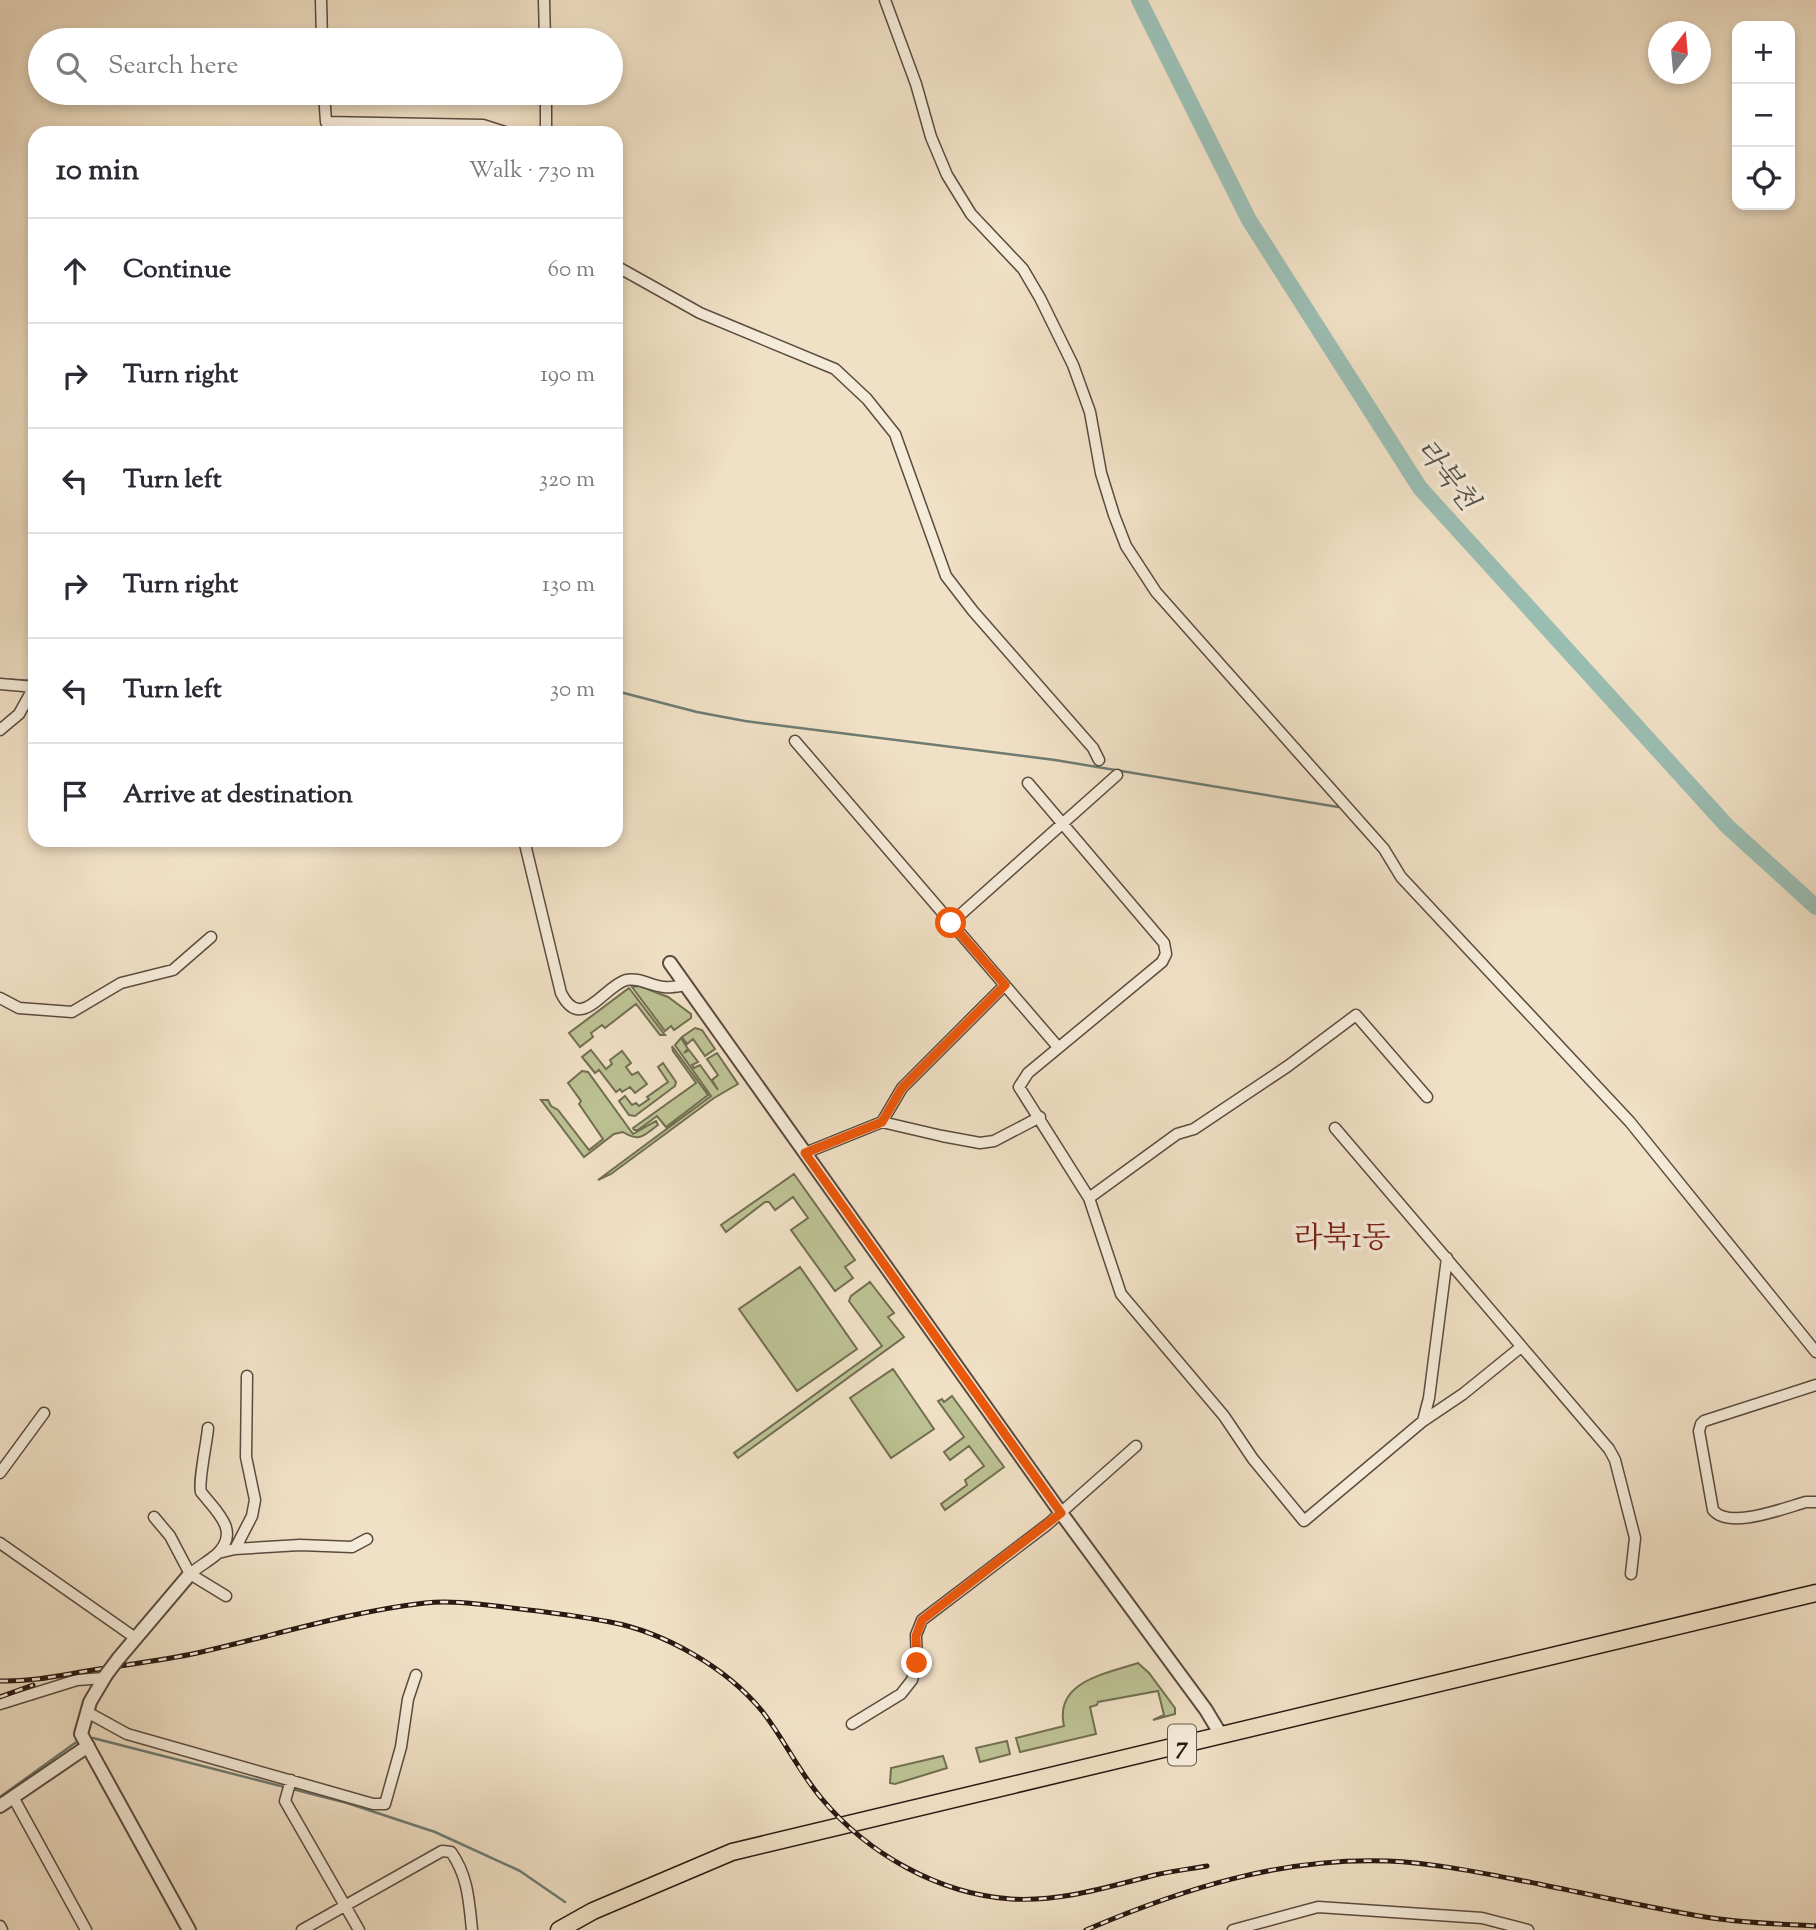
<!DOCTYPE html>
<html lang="en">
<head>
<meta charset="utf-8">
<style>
	:root { --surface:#fff; --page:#f2f2f3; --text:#2b2b33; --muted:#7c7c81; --line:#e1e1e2 }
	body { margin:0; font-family:"Sorts Mill Goudy","Noto Serif KR",serif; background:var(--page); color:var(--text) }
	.controls { position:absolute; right:21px; top:21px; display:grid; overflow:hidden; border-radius:14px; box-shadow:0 4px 10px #0003 }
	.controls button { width:63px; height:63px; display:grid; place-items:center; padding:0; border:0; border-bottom:2px solid var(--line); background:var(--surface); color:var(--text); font:35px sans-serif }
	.compass { position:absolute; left:1648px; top:21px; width:63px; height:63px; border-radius:50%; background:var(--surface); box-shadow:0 4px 10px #0003; rotate:16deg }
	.stop { position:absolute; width:21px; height:21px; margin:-16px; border:5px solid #ea580c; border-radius:50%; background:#fff }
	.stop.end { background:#ea580c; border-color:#fff; box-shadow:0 2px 7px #0008 }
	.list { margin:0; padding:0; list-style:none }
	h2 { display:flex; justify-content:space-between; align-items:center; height:91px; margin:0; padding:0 28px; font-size:30px }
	h2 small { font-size:23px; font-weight:400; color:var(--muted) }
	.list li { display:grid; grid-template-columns:46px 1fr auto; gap:21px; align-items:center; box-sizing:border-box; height:105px; padding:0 28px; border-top:2px solid var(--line) }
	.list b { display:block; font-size:26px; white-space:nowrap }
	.list em { font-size:23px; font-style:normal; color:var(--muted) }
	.icon { flex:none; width:38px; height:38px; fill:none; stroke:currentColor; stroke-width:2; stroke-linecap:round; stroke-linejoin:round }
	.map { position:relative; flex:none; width:1816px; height:1930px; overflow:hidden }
	.search { position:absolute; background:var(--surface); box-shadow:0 4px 10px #0003; left:28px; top:28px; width:595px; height:77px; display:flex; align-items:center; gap:18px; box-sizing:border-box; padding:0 24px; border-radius:38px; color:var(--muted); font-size:26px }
	.panel { position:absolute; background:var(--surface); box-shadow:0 4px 10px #0003; left:28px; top:126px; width:595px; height:721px; border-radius:21px }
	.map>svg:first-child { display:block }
	.green { fill:#bcc293; stroke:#726e52; stroke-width:2 }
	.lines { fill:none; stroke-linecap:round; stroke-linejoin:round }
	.stream { stroke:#6d7b72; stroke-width:2.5 }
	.river { stroke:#9abdb2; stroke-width:16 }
	.minor-casing { stroke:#5b4b3f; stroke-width:13 }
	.tertiary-casing { stroke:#5b4b3f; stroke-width:16 }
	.trunk-casing { stroke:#291912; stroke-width:19 }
	.minor { stroke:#f5ebd9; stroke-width:10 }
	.tertiary { stroke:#f5ebd9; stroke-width:12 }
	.trunk { stroke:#f0e0c5; stroke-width:16 }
	.rail-casing { stroke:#291912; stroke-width:5 }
	.rail { stroke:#f5ebd9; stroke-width:2.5; stroke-dasharray:8; stroke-linecap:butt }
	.tertiary-bridge-casing { stroke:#5b4b3f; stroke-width:16; stroke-linecap:butt }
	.tertiary-bridge { stroke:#f5ebd9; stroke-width:12 }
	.route { stroke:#ea580c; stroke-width:9 }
	.labels { text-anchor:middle; stroke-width:7; stroke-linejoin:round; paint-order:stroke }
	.shield { fill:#f5ebd9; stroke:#66584e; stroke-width:2 }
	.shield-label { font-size:24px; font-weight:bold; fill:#291912 }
	.water-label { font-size:28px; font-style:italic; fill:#51524a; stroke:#f5ebd9 }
	.quarter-label { font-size:30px; fill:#7a1f14; stroke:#f5ebd9 }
</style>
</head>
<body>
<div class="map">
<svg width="1816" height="1930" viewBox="0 0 1816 1930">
	<rect width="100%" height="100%" fill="#f0e0c5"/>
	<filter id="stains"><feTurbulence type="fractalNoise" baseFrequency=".00286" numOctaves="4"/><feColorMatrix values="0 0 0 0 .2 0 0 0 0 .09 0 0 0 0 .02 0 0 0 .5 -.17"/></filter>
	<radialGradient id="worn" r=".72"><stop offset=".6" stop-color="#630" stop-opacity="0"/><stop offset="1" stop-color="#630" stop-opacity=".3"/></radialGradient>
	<path class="green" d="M639,986L668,997L691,1014V1018L674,1030L671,1026L665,1031L632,987Z
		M629,988L665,1035H660L636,1004L605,1028L602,1025L591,1033L593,1037L580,1047L569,1033Z
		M695,1028L702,1030L715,1049L705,1056L693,1039L687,1044L682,1037Z
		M681,1038L688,1049L684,1053L689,1050L698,1062L692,1065L694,1068L700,1065L718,1090L712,1080L718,1075L707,1059L717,1053L738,1084L714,1098L611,1174L598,1180L711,1096L675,1045Z
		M672,1046L708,1095L666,1127L657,1116L638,1130H634L633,1128L696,1083L673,1051Z
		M591,1050L606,1069L612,1064L610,1060L622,1051L631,1063L626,1067L632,1075L638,1072L647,1084L635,1093L630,1087L622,1092L620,1089L616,1092L599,1070L595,1073L582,1057Z
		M663,1063L676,1082L675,1086L635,1116L629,1115L619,1101L625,1096L632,1105L636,1103L639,1106L649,1099L647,1097L668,1082L658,1067Z
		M582,1071L588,1072L633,1134L656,1121L658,1125C644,1135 640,1143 623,1132L614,1134L584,1157L541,1100H548L551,1106L558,1110L589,1150L603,1139L579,1104L581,1101L568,1083Z
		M794,1174L855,1260L845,1267L853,1278L835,1291L791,1230L808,1218L793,1197L775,1210L769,1202H765L726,1232L721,1225Z
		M800,1267L857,1349L797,1391L739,1309Z
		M870,1282L894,1313L888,1317L904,1337L738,1458L734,1453L882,1346L849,1301L851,1296Z
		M893,1369L934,1429L891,1458L850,1398Z
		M952,1396L1004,1467L945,1510L941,1504L967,1485L965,1480L984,1466L969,1446L950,1460L944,1452L964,1437L938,1401L942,1399L944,1402Z
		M1138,1663L1149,1673L1175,1708V1714L1153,1720L1164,1715L1158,1691L1098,1702L1097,1705L1090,1707L1096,1734L1020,1752L1016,1738L1064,1726C1054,1681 1106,1674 1138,1663Z
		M1007,1741L1010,1754L980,1762L976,1748Z
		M943,1756L947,1768L895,1784L890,1783L891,1768Z"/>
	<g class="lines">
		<path class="stream" d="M0,679L35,681
			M616,691L697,712L745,721L1055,760L1338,807
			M87,1739L93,1738L347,1803L435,1832L520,1871L565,1902
			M0,1797L75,1743L81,1741"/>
		<path class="river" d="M1139,0L1249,220L1420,488L1727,826L1816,907"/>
		<defs>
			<path id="minor" d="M321,0L322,40
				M544,0L545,40
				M885,0L916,84L931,137L947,175L971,214L1023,269L1040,298L1073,365L1090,412L1101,473L1114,515L1126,546L1156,592L1384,849L1401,877L1630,1122L1816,1352
				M324,93L326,122L483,125L508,133
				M546,93V133
				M616,266L700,313L835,369L867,399L895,434L946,576L973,611L1093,748L1099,760
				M0,684L35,687
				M0,730L19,714L34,687
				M795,741L1058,1047
				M1028,783L1164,943L1166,954L1162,962L1028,1073L1019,1087L1089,1198L1177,1134L1194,1129L1288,1066L1356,1015L1427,1097
				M524,840L561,993C581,1033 603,987 626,980C639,977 651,986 664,987C671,988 679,986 686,985
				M951,923L1117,775
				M0,998L19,1008L72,1012L121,983L173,970L211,937
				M882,1122L902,1088L1005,985
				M1335,1128L1609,1449L1615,1460L1635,1538L1631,1574
				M805,1153L882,1122L942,1136L980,1143L994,1141L1040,1117
				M1089,1198L1121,1294L1224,1416L1253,1459L1304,1521L1423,1421L1463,1394L1521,1347
				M1816,1385L1704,1421L1701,1424L1699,1431L1713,1510C1729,1530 1784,1508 1806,1502H1816
				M1423,1421L1429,1398L1447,1258
				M0,1473L44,1413
				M154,1517L170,1536L190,1574L226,1596
				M0,1543L134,1637
				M235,1549L252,1516L255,1500L246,1457L247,1376
				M218,1553L235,1549L300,1545L352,1547L367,1539
				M190,1574C198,1567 209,1561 217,1554C241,1531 216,1511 201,1492C198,1482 207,1442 208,1428
				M0,1704L77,1680L104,1678
				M87,1712L127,1734L373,1804H385L401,1747L408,1699L416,1675
				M852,1724L901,1694L912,1680L917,1663L916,1635L922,1620L1048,1524L1136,1446
				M291,1780L285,1801L359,1930
				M13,1797L86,1930
				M0,1926L2,1930
				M302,1930L442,1851L451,1852C468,1876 469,1901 472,1930
				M1233,1930L1318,1907L1482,1918L1528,1930"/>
			<path id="tertiary" d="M670,963L1061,1513L1206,1710L1221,1735
				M118,1659L190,1574
				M106,1675L90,1702L81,1734L189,1930
				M0,1806L88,1746"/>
			<path id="trunk" d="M559,1930L593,1911L732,1852L1816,1593"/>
		</defs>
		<use href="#minor" class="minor-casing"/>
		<use href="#tertiary" class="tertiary-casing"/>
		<use href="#trunk" class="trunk-casing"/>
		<use href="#minor" class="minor"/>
		<use href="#tertiary" class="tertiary"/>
		<use href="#trunk" class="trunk"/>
		<defs>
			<path id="rail" d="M0,1681C34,1682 66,1674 99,1669C131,1664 165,1660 197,1653C273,1636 347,1612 425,1603C450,1600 478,1604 504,1607C539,1611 575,1615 610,1622C664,1632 727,1668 762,1711C784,1739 799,1772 822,1799C868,1854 939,1894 1011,1899C1061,1902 1107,1887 1155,1875C1172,1871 1190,1869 1207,1866
				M0,1697L33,1685
				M1086,1930C1182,1889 1282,1857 1388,1861C1435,1863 1482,1873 1529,1882C1588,1894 1646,1907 1705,1917C1742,1923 1779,1924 1816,1926"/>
		</defs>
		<use href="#rail" class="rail-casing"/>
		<use href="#rail" class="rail"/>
		<defs>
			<path id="tertiary-bridge" d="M106,1675L118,1659"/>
		</defs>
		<use href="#tertiary-bridge" class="tertiary-bridge-casing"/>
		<use href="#tertiary-bridge" class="tertiary-bridge"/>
	</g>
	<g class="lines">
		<path class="route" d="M917,1663L916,1636L922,1620L1061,1513L805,1153L882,1122L902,1088L1005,985L951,923"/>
	</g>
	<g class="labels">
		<rect class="shield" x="1168" y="1724.5" width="28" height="41" rx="5"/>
		<g class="shield-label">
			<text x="1182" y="1753">7</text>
		</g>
		<g class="water-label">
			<text transform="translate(1448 474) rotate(52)" y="10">라북천</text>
		</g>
		<g class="quarter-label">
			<text x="1342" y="1247">라북1동</text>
		</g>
	</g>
	<rect width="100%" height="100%" filter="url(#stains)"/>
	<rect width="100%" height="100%" fill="url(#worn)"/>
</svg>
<div class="controls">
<button>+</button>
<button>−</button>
<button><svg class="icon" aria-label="locate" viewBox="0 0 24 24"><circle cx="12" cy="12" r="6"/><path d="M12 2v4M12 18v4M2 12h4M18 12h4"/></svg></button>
</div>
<svg class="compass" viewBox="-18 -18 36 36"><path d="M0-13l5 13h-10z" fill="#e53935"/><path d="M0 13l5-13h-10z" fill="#7c7c81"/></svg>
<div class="stop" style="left:951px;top:923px"></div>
<div class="stop end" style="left:917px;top:1663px"></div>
<div class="search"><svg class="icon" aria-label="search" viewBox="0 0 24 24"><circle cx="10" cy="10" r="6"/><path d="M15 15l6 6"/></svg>Search here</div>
<section class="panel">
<h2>10 min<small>Walk · 730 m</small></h2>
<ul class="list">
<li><svg class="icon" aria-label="ahead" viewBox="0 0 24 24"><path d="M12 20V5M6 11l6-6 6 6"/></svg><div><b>Continue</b></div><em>60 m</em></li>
<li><svg class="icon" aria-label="right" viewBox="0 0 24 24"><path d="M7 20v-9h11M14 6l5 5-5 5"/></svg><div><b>Turn right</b></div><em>190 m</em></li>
<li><svg class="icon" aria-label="left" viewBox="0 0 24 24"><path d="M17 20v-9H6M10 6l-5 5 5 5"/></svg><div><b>Turn left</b></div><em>320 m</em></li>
<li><svg class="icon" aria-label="right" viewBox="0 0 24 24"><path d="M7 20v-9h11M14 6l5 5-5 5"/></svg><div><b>Turn right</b></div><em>130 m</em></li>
<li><svg class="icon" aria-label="left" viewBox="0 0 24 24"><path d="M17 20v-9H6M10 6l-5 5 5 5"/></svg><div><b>Turn left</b></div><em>30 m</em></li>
<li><svg class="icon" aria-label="arrive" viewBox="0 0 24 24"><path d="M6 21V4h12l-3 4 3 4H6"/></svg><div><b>Arrive at destination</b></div></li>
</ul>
</section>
</div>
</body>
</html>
